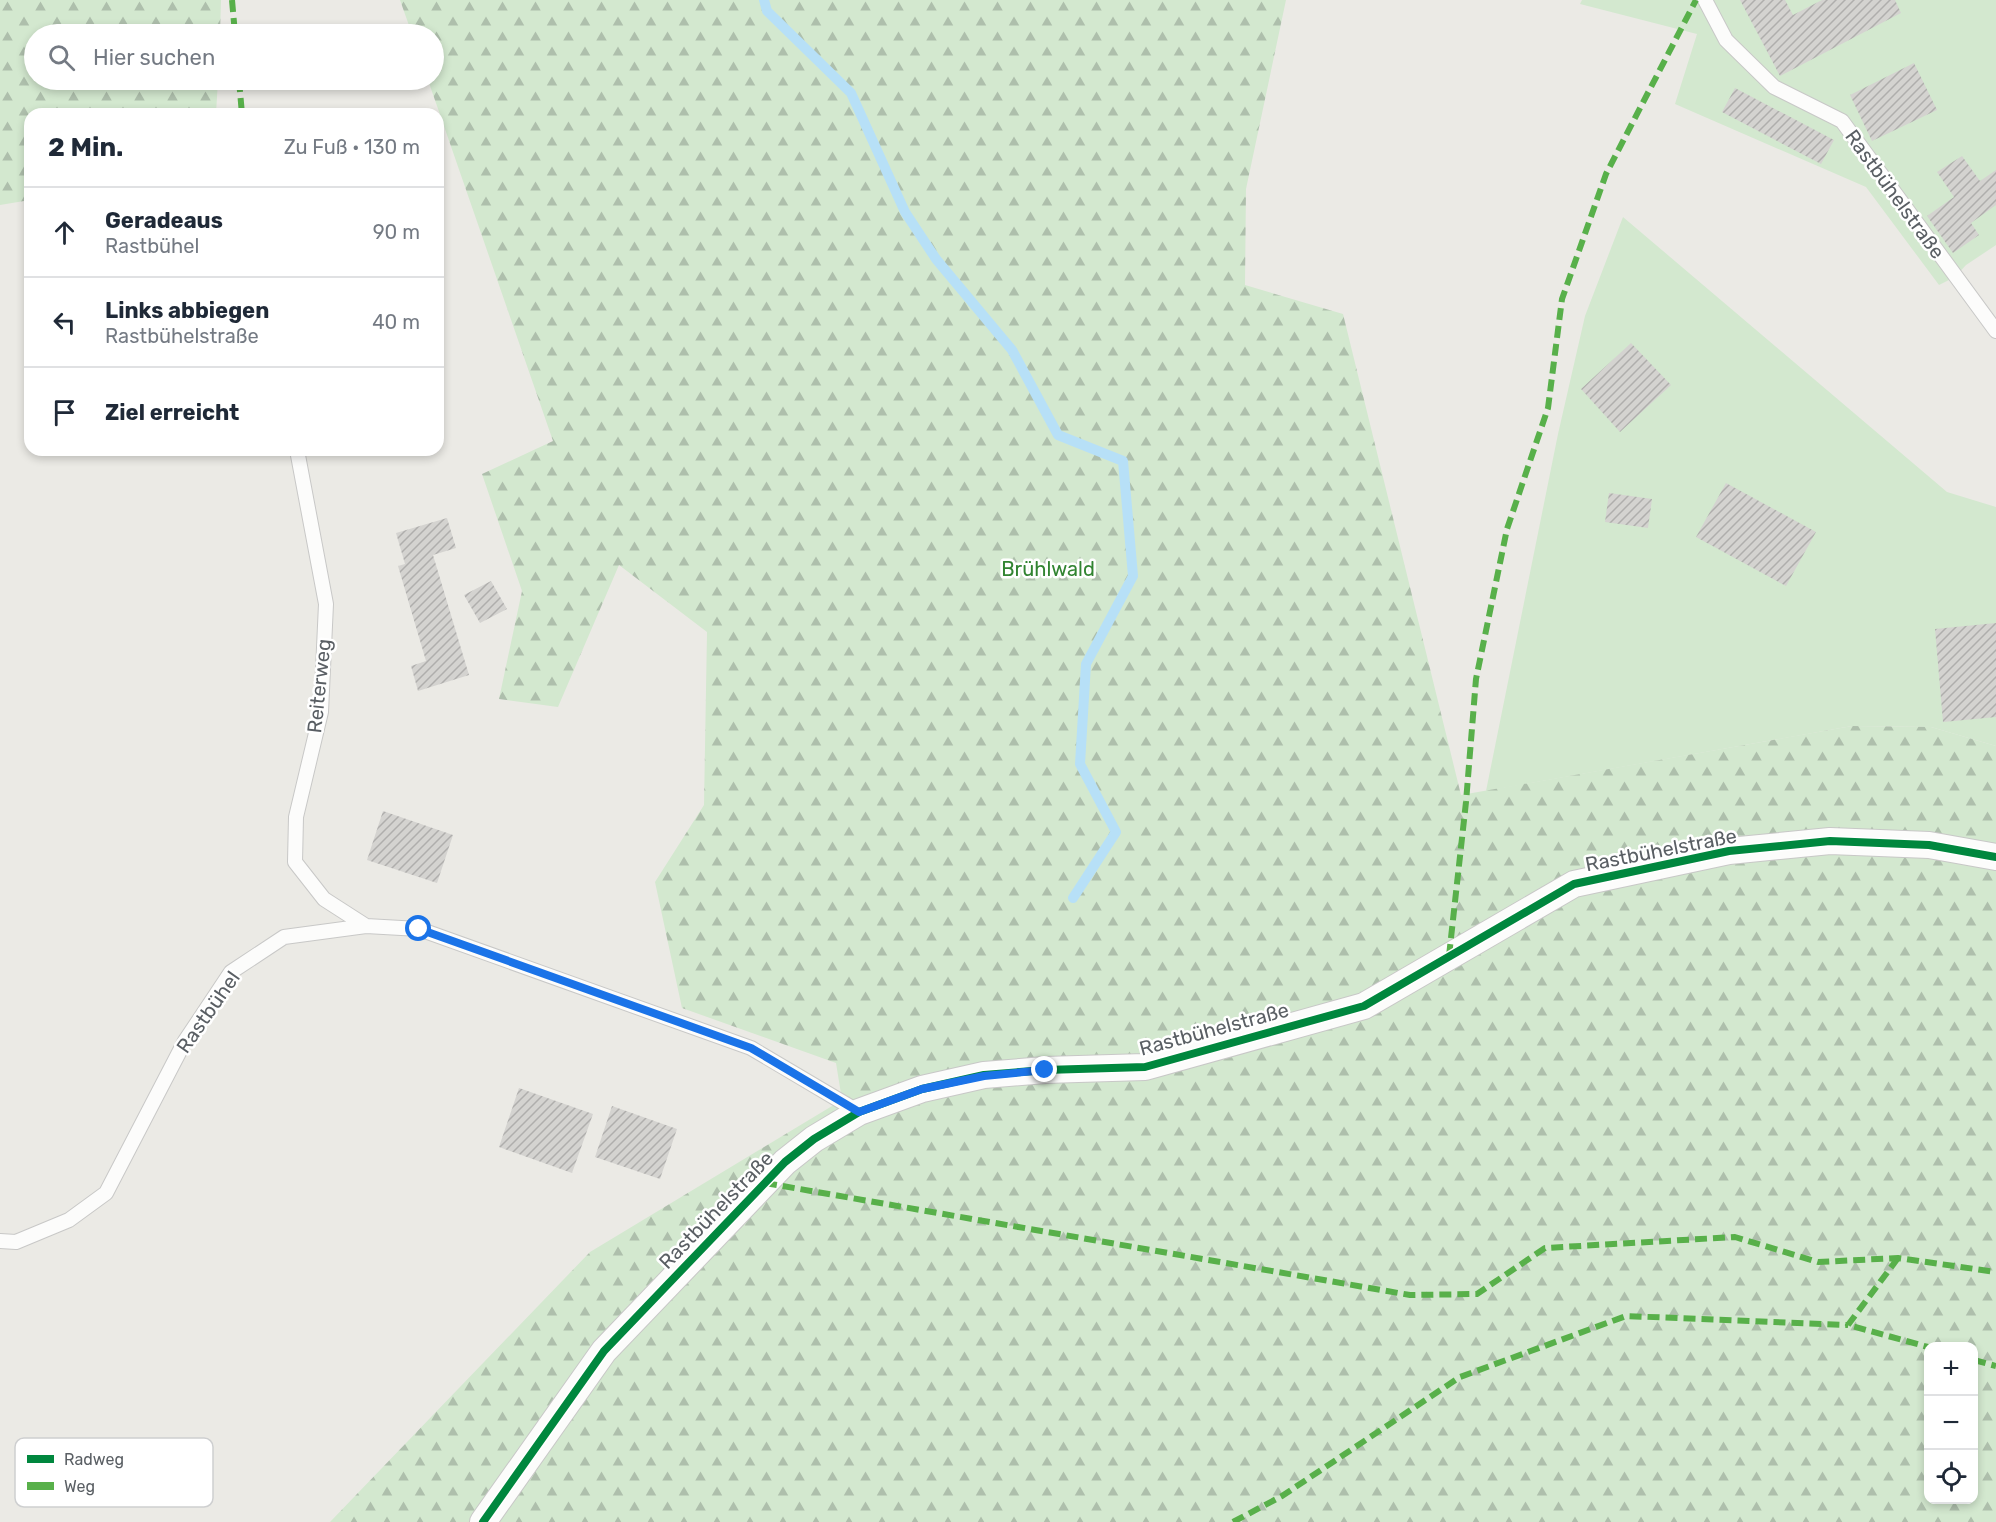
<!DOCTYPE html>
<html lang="de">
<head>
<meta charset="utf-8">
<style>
	:root { --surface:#fff; --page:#f6f6f7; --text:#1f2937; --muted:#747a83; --line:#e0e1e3 }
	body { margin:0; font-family:Rubik,sans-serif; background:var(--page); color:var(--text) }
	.controls { position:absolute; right:18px; bottom:18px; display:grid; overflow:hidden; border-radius:12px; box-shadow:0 3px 9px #0003 }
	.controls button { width:54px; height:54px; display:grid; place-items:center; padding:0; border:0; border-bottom:2px solid var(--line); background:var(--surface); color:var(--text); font:30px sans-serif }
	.stop { position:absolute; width:18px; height:18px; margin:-14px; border:4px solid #1a73e8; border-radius:50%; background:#fff }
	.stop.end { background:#1a73e8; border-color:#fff; box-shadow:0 2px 6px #0008 }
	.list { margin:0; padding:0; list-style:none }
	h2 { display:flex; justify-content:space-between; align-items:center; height:78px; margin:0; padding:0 24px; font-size:26px }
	h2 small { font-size:20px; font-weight:400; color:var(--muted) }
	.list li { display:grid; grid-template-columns:39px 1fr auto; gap:18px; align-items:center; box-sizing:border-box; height:90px; padding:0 24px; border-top:2px solid var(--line) }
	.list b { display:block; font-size:22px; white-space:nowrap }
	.list p { margin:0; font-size:20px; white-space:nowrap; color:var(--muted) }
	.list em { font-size:20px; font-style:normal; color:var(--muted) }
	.icon { flex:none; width:33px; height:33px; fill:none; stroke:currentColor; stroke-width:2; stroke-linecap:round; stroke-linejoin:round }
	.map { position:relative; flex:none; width:1996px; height:1522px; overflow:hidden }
	.search { position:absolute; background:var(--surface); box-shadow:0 3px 9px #0003; left:24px; top:24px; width:420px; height:66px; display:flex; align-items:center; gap:15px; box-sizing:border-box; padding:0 21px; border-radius:33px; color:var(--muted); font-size:22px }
	.panel { position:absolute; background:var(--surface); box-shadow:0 3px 9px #0003; left:24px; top:108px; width:420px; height:348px; border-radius:18px }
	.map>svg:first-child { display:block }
	.green { fill:#d3e8cf }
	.forest { fill:url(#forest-firs); fill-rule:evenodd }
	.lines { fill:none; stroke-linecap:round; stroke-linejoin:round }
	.stream { stroke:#b7e0f7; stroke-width:10 }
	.building { fill:url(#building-hatch) }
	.lane-casing { stroke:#c8c8c7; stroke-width:16 }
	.street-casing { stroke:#c8c8c7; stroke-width:28 }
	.lane { stroke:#fcfcfb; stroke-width:14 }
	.street { stroke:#fcfcfb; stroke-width:26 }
	.quiet { stroke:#58b04a; stroke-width:6; stroke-dasharray:12 6; stroke-linecap:butt }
	.cycleway-casing { stroke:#fff; stroke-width:11 }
	.cycleway { stroke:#00873e; stroke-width:8 }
	.route { stroke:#1a73e8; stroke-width:8 }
	.labels { text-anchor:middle; stroke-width:5; stroke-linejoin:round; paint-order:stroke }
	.street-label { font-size:20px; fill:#5a5f64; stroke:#fff }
	.park-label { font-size:20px; fill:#318431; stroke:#fff }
	.key { fill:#fff; stroke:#cecfd0; stroke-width:1.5 }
	.key-label { font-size:16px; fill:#5a5f64 }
</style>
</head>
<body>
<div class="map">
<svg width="1996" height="1522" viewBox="0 0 1996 1522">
	<defs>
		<pattern id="forest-firs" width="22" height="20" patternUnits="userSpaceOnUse" patternTransform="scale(1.5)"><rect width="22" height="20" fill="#d3e8cf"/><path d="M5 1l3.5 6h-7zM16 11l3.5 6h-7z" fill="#aebfac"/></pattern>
		<pattern id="building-hatch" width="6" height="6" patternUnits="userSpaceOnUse" patternTransform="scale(1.5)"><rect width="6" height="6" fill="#d4d3d0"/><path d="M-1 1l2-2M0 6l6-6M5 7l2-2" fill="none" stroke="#afaeac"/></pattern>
	</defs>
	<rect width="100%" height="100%" fill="#ebeae5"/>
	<path class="green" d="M1582,0H1996V245L1966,265L1955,277L1939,285L1866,187L1675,104L1697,34L1580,4Z
		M1623,217L1947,492L1996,507V746L1931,727L1852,726L1486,791L1558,434L1585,316Z"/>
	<path class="forest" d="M0,0H221L220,34H34V80H218L216,114H30V200L0,205Z
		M400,0H1286L1246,189L1245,285L1343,314L1461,795L1852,726L1931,727L1996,746V1522H330L590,1252L842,1100L836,1063L682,1008L655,882L704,805L707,632L619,565L558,707L499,699L522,591L482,474L553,441L428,80H434V34H412ZM1928,1346H1974V1500H1928Z"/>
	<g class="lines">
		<path class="stream" d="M764,0L767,11L851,93L905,212L936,259L1012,350L1058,435L1123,461L1133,576L1086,664L1080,764L1116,832L1073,898"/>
	</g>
	<path class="building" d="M1740,0H1785L1793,15L1822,0H1895L1901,13L1780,76Z
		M1914,63L1937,110L1872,141L1850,95Z
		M1735,88L1834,140L1821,164L1722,112Z
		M1962,156L1980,181L1996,170V205L1971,223L1979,235L1953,253L1927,216L1954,197L1937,172Z
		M1631,343L1671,385L1620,432L1581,389Z
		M1726,483L1816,532L1786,586L1696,537Z
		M1609,493L1652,499L1648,528L1605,522Z
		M447,518L456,548L433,555L469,675L418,691L411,666L426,661L398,566L405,564L396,533Z
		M491,581L507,609L480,623L464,595Z
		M1996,623V717L1943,722L1935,629Z
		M383,811L453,835L437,883L367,860Z
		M519,1088L593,1114L572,1173L499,1147Z
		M612,1106L677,1129L660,1179L595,1157Z"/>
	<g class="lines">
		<defs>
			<path id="lane" d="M1705,0L1726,40L1774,87L1842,121L1996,331
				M297,450L326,604L321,712L296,817L295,862L324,899L366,926
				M0,1241L16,1242L69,1220L106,1193L185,1041L231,972L284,937L366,926L419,929L751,1048L859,1112"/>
			<path id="street" d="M483,1522L604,1351L785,1162L814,1139L859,1112L922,1089L984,1075L1045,1070L1145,1067L1364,1006L1574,884L1729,851L1830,841L1929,845L1996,857"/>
		</defs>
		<use href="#lane" class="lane-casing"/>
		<use href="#street" class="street-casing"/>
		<use href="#lane" class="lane"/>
		<use href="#street" class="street"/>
		<path class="quiet" d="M232,0L235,34
			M239,80L242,114
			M1449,956L1466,802L1476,679L1507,529L1548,408L1562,299L1606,174L1696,0
			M765,1183L1410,1295L1477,1294L1545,1248L1735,1237L1818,1262L1898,1258L1996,1272
			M1898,1258L1848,1325L1928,1347
			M1974,1360L1996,1366
			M1233,1522L1282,1496L1460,1377L1626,1316L1848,1325"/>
		<defs>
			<path id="cycleway" d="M483,1522L604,1351L785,1162L814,1139L859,1112L922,1089L984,1075L1045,1070L1145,1067L1364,1006L1574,884L1729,851L1830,841L1929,845L1996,857"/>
		</defs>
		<use href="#cycleway" class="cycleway-casing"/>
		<use href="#cycleway" class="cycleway"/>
	</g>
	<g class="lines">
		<path class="route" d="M419,929L751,1048L859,1112L922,1089L984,1076L1045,1070"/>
	</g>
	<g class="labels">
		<g class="street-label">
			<text transform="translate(1895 194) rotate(54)" y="7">Rastbühelstraße</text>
			<text transform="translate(319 686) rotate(-84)" y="7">Reiterweg</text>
			<text transform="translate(1661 850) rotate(-11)" y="7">Rastbühelstraße</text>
			<text transform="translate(208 1012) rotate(-55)" y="7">Rastbühel</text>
			<text transform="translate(1214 1029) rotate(-15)" y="7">Rastbühelstraße</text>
			<text transform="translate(716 1210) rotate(-46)" y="7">Rastbühelstraße</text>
		</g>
		<g class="park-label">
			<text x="1048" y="576">Brühlwald</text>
		</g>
	</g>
	<rect x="15" y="1438" width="198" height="69" rx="9" class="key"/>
	<rect x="27" y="1455" width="27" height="8" fill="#00873e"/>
	<rect x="27" y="1482" width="27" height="8" fill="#58b04a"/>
	<g class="key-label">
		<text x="64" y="1465">Radweg</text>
		<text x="64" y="1492">Weg</text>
	</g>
</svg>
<div class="controls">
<button>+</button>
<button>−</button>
<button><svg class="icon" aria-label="locate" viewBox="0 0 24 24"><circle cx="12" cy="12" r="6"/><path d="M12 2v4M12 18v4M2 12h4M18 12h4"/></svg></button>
</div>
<div class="stop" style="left:419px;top:929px"></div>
<div class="stop end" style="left:1045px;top:1070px"></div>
<div class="search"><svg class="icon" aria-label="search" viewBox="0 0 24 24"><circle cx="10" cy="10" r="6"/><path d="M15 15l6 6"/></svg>Hier suchen</div>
<section class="panel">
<h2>2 Min.<small>Zu Fuß · 130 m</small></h2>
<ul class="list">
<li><svg class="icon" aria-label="ahead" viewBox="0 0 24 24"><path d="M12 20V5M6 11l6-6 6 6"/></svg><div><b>Geradeaus</b><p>Rastbühel</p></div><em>90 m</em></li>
<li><svg class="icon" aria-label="left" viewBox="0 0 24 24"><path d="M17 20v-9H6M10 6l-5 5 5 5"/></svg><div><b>Links abbiegen</b><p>Rastbühelstraße</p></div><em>40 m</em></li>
<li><svg class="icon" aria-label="arrive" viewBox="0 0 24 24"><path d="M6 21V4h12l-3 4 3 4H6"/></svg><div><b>Ziel erreicht</b></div></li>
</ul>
</section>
</div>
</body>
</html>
